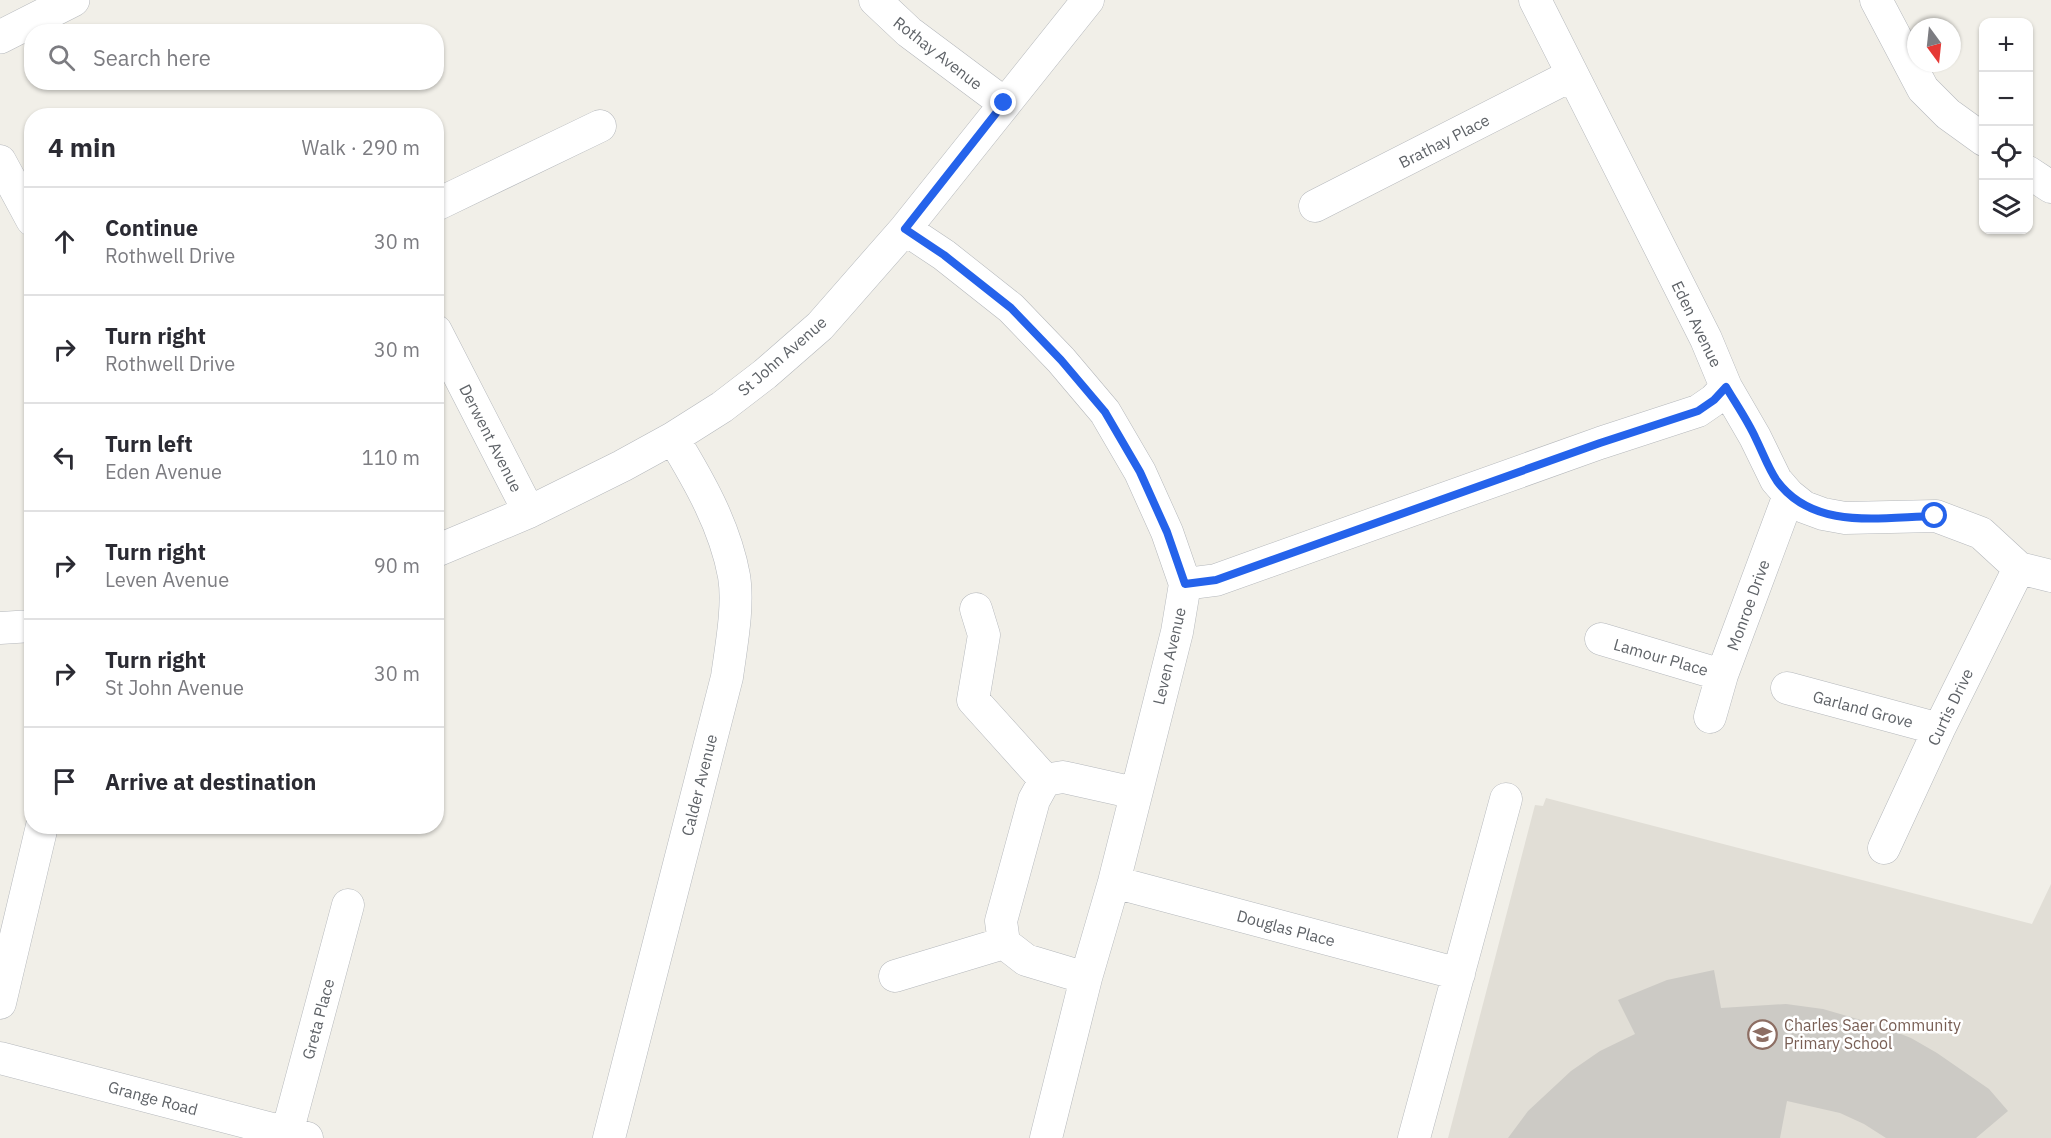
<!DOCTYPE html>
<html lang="en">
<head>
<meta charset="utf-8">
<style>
	:root { --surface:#fff; --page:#f7f7f7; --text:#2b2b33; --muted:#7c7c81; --line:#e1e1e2 }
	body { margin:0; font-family:"IBM Plex Sans",sans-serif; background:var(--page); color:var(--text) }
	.controls { position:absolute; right:18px; top:18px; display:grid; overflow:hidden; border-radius:12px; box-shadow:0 2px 4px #0004 }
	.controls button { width:54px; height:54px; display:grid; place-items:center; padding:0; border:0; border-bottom:2px solid var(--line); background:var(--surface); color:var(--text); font:30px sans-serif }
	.compass { position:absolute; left:1907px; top:18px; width:54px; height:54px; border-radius:50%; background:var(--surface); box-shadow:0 2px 4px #0004; rotate:165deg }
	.stop { position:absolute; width:18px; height:18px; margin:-14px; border:4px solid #2563eb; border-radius:50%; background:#fff }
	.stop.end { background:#2563eb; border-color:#fff; box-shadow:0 2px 6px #0008 }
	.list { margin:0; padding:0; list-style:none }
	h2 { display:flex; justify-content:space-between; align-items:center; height:78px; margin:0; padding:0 24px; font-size:26px }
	h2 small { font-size:20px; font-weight:400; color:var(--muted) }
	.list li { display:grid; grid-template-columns:39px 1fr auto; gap:18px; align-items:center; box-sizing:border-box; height:108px; padding:0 24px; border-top:2px solid var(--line) }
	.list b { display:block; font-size:22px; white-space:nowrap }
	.list p { margin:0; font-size:20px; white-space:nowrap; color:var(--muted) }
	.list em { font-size:20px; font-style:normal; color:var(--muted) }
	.icon { flex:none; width:33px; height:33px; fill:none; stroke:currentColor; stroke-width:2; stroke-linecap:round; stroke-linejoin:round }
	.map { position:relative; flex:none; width:2051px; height:1138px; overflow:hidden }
	.search { position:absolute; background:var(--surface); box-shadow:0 2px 4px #0004; left:24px; top:24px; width:420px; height:66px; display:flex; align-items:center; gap:15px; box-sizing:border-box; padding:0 21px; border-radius:24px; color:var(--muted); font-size:22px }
	.panel { position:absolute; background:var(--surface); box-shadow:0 2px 4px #0004; left:24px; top:108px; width:420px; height:726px; border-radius:24px }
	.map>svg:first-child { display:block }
	.education { fill:#e1ded6 }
	.building { fill:#cccac5 }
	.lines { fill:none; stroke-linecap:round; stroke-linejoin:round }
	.minor-casing { stroke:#b5b8bc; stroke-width:33 }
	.tertiary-casing { stroke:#b5b8bc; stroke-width:34 }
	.minor { stroke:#fff; stroke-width:32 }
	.tertiary { stroke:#fff; stroke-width:33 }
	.route { stroke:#2563eb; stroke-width:8 }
	.labels { text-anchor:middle; stroke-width:5; stroke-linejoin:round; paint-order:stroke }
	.street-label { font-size:16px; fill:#5f6368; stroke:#fff }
	.education-label { font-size:16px; fill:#785e54; stroke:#fff; text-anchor:start }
</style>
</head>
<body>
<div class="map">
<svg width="2051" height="1138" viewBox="0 0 2051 1138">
	<rect width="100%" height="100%" fill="#f1efe8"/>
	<path class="education" d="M1546,798L2032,924L2051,884V1138H1448L1535,805L1543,806Z"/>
	<path class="building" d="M1714,970L1721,1008L1786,1004L1823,1009L1878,1025L1911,1038L1937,1053L1989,1089L2008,1111L1976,1138H1886L1864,1124L1840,1113L1787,1101L1780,1138H1508L1528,1111L1571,1071L1600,1051L1635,1034L1618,1000L1667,980Z"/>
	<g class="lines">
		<defs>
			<path id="minor" d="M875,0L909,32L1004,103
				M1876,0L1923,89L1948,114L1984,140
				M0,161L32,220
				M2028,172L2051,187
				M436,205L600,126
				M1315,206L1572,75
				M905,229L944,255L1011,308L1061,360L1105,412L1140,472L1167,532L1185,584L1177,632L1114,882L1086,978L1046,1138
				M436,331L529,512
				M1726,387L1755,437L1776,480L1789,495L1804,507L1823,514L1845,518L1936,516L1981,533L2019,568L2051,576
				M436,551L529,512L622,466L673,438L722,407L765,374L820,326L905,229L1088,0
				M1185,584L1216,580L1600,443L1698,411L1714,400L1726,387L1706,339L1535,0
				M976,609L984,635L973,700L1045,780
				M0,628L32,626
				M1601,639L1722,675
				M1787,688L1939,729
				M1710,717L1722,675L1789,495
				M1884,848L1939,729L2019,568
				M1114,882L1459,974
				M895,976L1004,943
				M1086,978L1026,960L1004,943L1001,921L1034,800L1045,780L1063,777L1135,793
				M0,1003L42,826
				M0,1058L307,1138
				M287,1133L348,905
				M609,1138L727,677C731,647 739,606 734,576C725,526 699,481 673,438
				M1414,1138L1506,799"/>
			<path id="tertiary" d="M0,37L73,0"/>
		</defs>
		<use href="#minor" class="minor-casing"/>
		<use href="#tertiary" class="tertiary-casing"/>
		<use href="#minor" class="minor"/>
		<use href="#tertiary" class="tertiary"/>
	</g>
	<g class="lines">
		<path class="route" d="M1004,103L905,229L944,255L1011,308L1061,360L1105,412L1140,472L1167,532L1185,584L1216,580L1600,443L1698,411L1714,400L1726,387C1736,404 1748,421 1756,439C1763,453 1768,468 1777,481C1814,531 1881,517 1935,516"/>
	</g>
	<defs>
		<symbol id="school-ring" viewBox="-11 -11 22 22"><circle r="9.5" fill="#fff" stroke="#8d6e63" stroke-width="1.5"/><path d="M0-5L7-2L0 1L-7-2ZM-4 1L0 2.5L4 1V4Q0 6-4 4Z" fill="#8d6e63"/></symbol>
	</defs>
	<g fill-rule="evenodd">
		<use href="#school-ring" x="1746" y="1018" width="33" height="33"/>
	</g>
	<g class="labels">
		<g class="street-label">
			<text transform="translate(938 53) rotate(38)" y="6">Rothay Avenue</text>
			<text transform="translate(1444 141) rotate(-27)" y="6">Brathay Place</text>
			<text transform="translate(1697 324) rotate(64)" y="6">Eden Avenue</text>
			<text transform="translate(782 356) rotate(-41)" y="6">St John Avenue</text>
			<text transform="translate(491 438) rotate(63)" y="6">Derwent Avenue</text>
			<text transform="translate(1748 605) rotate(-70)" y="6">Monroe Drive</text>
			<text transform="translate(1169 656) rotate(-77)" y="6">Leven Avenue</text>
			<text transform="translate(1661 657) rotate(16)" y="6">Lamour Place</text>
			<text transform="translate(1950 707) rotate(-64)" y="6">Curtis Drive</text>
			<text transform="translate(1863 709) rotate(15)" y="6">Garland Grove</text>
			<text transform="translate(699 785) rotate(-76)" y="6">Calder Avenue</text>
			<text transform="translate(1286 928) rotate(15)" y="6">Douglas Place</text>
			<text transform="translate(318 1019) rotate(-75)" y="6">Greta Place</text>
			<text transform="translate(153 1098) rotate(15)" y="6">Grange Road</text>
		</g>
		<g class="education-label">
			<text x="1784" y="1031">Charles Saer Community<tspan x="1784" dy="18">Primary School</tspan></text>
		</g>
	</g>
</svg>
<div class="controls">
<button>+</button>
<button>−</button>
<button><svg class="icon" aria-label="locate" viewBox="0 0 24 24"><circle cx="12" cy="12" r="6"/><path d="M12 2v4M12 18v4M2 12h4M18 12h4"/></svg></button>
<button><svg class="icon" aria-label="layers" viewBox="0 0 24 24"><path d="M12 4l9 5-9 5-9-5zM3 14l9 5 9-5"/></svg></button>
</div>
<svg class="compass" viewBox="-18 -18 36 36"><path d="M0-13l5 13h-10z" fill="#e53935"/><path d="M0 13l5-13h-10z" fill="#7c7c81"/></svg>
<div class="stop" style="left:1935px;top:516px"></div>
<div class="stop end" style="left:1004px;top:103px"></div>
<div class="search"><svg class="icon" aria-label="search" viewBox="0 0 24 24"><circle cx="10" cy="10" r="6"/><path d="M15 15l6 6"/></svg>Search here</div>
<section class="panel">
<h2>4 min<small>Walk · 290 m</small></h2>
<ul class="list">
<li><svg class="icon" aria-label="ahead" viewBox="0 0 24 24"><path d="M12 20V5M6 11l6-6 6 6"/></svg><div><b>Continue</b><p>Rothwell Drive</p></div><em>30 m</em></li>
<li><svg class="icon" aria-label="right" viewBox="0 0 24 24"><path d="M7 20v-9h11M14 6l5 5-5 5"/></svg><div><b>Turn right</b><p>Rothwell Drive</p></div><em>30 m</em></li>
<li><svg class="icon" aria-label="left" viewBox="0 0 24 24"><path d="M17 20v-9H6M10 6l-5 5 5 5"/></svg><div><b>Turn left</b><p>Eden Avenue</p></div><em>110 m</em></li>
<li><svg class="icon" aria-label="right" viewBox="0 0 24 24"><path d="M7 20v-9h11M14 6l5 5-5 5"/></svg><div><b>Turn right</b><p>Leven Avenue</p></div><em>90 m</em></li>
<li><svg class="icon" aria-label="right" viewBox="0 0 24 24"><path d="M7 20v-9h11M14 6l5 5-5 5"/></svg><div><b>Turn right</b><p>St John Avenue</p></div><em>30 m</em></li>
<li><svg class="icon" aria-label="arrive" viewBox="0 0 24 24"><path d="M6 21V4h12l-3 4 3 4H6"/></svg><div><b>Arrive at destination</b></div></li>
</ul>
</section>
</div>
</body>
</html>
